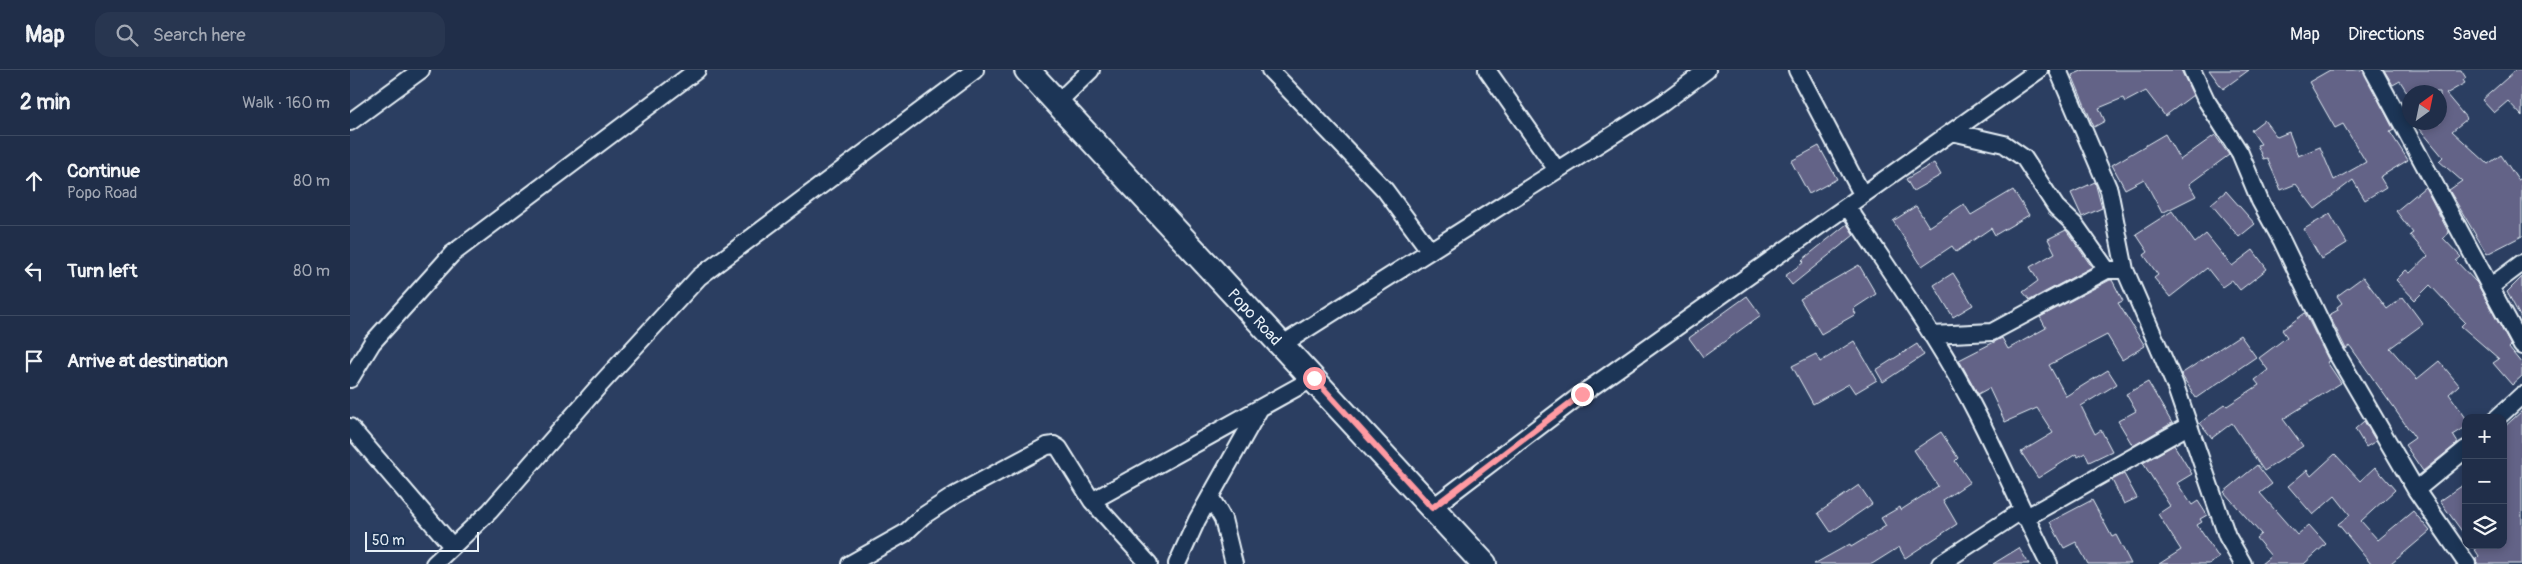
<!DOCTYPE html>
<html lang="en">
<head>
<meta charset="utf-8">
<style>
	:root { --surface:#202e49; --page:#283650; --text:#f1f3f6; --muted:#a2a8b4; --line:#3d4a61 }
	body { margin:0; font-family:Pangolin,sans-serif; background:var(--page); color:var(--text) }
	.controls { position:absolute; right:15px; bottom:15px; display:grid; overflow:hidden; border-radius:10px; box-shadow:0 2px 8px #0003 }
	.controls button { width:45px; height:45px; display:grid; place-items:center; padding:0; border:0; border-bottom:1px solid var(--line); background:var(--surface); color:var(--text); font:25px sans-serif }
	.compass { position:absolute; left:2052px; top:15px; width:45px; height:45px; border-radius:50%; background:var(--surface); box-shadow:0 2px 8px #0003; rotate:33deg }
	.scale { position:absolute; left:15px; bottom:12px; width:114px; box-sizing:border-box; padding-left:5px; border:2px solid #e8f1f8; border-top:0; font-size:14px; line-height:18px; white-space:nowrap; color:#e8f1f8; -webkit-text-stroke:4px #1d3557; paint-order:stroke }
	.stop { position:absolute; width:15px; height:15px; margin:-11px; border:4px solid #ff9aa2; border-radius:50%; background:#fff }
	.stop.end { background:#ff9aa2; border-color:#fff; box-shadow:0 1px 5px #0008 }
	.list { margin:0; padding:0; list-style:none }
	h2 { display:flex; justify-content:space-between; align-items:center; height:65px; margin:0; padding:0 20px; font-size:21px }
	h2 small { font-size:16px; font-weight:400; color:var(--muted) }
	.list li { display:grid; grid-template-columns:32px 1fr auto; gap:15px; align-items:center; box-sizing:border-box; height:90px; padding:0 20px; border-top:1px solid var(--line) }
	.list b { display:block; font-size:19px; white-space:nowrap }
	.list p { margin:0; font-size:16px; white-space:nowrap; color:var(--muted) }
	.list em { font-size:16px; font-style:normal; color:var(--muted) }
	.icon { flex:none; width:28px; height:28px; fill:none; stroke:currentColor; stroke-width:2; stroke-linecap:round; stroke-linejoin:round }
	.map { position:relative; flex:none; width:2172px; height:494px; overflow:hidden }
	header { display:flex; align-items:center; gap:30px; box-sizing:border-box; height:70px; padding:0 25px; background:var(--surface); border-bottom:1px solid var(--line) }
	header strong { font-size:24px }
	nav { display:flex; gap:28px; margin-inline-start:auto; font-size:18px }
	.search { width:350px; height:45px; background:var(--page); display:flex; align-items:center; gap:12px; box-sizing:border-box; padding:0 18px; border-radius:15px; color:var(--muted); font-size:19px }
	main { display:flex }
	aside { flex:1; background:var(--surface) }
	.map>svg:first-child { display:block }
	.building { fill:#636487; stroke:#e8f1f8 }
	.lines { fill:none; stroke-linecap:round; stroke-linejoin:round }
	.minor-casing { stroke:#e8f1f8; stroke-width:20 }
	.secondary-casing { stroke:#e8f1f8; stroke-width:28 }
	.minor { stroke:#1d3557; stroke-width:16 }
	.secondary { stroke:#1d3557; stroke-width:24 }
	.route { stroke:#ff9aa2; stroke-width:6 }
	.labels { text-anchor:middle; stroke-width:4; stroke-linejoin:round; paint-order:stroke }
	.street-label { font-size:16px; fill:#e8f1f8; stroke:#1d3557 }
</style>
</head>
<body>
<header>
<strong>Map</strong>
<div class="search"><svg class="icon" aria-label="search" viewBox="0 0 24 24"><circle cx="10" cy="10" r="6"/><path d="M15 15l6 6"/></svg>Search here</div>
<nav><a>Map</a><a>Directions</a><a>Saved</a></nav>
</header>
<main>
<aside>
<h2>2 min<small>Walk · 160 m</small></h2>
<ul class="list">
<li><svg class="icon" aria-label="ahead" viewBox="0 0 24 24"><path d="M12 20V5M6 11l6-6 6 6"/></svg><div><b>Continue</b><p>Popo Road</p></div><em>80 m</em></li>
<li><svg class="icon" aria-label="left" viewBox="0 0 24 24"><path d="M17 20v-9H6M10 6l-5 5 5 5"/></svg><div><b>Turn left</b></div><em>80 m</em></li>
<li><svg class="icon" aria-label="arrive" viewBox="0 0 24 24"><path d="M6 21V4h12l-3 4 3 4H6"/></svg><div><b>Arrive at destination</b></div></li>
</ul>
</aside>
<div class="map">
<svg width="2172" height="494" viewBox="0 0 2172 494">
	<rect width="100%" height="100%" fill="#2b3e61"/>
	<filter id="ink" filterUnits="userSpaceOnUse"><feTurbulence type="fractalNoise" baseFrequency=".02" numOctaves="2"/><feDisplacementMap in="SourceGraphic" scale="10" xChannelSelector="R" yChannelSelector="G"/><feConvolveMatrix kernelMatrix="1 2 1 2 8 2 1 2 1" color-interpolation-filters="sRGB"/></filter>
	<g filter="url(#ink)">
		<path class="building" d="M1734,0H1831L1843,25L1815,46L1796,21L1775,32L1773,28L1749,38L1755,51L1744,57L1722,5Z
			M1859,0H1899L1873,19Z
			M1980,0H2013L2044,60L2040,62L2058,90L2030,107L2036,117L2015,130L2003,110L1965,139L1946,114L1931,120L1917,88L1913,89L1907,75L1911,74L1901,60L1914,50L1927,67L1939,62L1948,86L1970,77L1984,110L2016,92L1993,54L1985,58L1959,12Z
			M2034,0H2111L2116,8L2113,10L2115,13L2096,24L2117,49L2102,61L2138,94L2151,85L2168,110L2172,108V166L2137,184L2099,120L2112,111L2089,91L2093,87L2064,52H2090V22H2057L2050,11L2043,15Z
			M2166,0H2172V46L2158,31L2144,43L2132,30Z
			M1815,64L1830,90L1865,65L1879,85L1839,114L1846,126L1812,143L1794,109L1775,119L1762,95Z
			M1469,76L1487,109L1459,124L1441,91Z
			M1584,93L1591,105L1563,121L1556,109Z
			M1745,112L1752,138L1732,147L1721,123Z
			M2075,117L2099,163L2093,168L2111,187L2106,191L2127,213L2161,276L2159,278L2172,294V306L2162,315L2143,293L2149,289L2111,256L2115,252L2080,215L2065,230L2046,210L2056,200L2060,203L2078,186L2060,165L2063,163L2046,141Z
			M1663,120L1679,145L1645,165L1641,158L1606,182L1602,176L1572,196L1543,151L1566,136L1579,157L1614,134L1621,145Z
			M1876,121L1905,154L1889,167L1861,134Z
			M1822,141L1845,173L1856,164L1882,196L1903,180L1917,199L1890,220L1882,210L1872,217L1857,198L1820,227L1804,208L1808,205L1794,185L1798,182L1786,164Z
			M1980,144L1997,173L1971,189L1954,159Z
			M1497,154L1504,165L1442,215L1435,206L1454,192L1452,190Z
			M1716,160L1742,197L1680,230L1673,222L1688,211L1680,197L1705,183L1698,169Z
			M1509,195L1526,224L1503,239L1506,244L1471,264L1450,229Z
			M1603,203L1623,235L1603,247L1584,215Z
			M2013,207L2037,239L2053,227L2073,254L2040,278L2067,309L2089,291L2109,315L2099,324L2116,348V357L2103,365L2108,373L2073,401L2055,375L2065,368L2000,276L1996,279L1979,245L1988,240L1987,237L1992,233L1987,226Z
			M2172,207V250L2157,222Z
			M1760,210H1762L1773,231L1768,233L1795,276L1772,290L1757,265L1699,295L1716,326L1758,300L1767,314L1731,336L1745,364L1751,360L1762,381L1739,392L1735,383L1728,387L1726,384L1688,408L1671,382L1703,363L1687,338L1655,352L1639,318L1628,324L1609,290L1652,268L1658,279L1696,258L1690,247Z
			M1397,226L1411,245L1353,287L1339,268Z
			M1955,243L1979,291L1977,292L1991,313L1933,349L1953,376L1914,401L1882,353L1862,368L1850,353L1875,334L1877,336L1909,315L1905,310L1918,300L1909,288L1937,267L1932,260Z
			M1890,265L1906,287L1846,328L1831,304Z
			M1504,271L1527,310L1505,323L1499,314L1463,334L1442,296L1466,284L1470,292Z
			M1567,274L1574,285L1533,312L1526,300Z
			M1798,312L1822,353L1783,376L1768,351L1786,341L1776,324Z
			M2172,341V494H2127L2126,489L2129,486L2122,475H2153V358Z
			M2014,351L2026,371L2016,377L2005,359Z
			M1591,362L1608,388L1605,391L1620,412L1593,430L1607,454L1555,488L1549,477L1522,494H1464L1500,474L1501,477L1536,456L1531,448L1550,437L1551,440L1588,416L1564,380Z
			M1824,375L1842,404L1827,413L1842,435L1848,431L1857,445L1850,449L1852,452L1847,455L1869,488L1859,494H1809L1831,480L1808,444L1820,436L1793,393Z
			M1985,384L2010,411L2025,397L2045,420L2011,451L2028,470L2063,441L2080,461L2041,494H2021L1988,454L2000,445L1985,426L1963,445L1938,416L1957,400L1961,406Z
			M1907,395L1922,414L1910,423L1947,465L1959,455L1976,474L1954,494H1911L1921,486L1906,468L1911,464L1874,422Z
			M1774,404L1787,428L1774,434L1762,410Z
			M2116,413V467L2090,431Z
			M1509,415L1522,434L1481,462L1468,443Z
			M1742,430L1762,467L1766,465L1781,494H1738L1726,472L1714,478L1700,452Z
			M1669,478L1679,494H1643Z"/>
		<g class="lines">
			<defs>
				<path id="minor" d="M920,0L1035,120L1080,181
					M1137,0L1207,100
					M1447,0L1512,124
					M1708,0L1759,120L1775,200L1825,315L1877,466L1893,494
					M1842,0L1856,30L1890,83L1910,131L1932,171L1984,279L2066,420L2117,494
					M2023,0L2172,276
					M707,33L741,0
					M0,52L71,0
					M1602,62L1654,74L1674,88L1706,137L1726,156L1757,200H1775
					M1497,136C1542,205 1591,272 1628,346C1653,395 1674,445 1699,494
					M2140,217L2172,193
					M1582,265L1642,262L1757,200
					M933,274L1310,35L1357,0
					M0,309L22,273L102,184L347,0
					M2147,348L2172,325
					M0,357L102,476
					M2066,420L2116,379
					M861,428L873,449L884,494
					M742,431L964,308
					M1082,438L1232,324L1689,0
					M1675,448L1838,356
					M84,494L140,441L248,317L349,207L625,0
					M500,494L555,463L573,446L605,425L697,376L704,375L709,378L742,431L799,494
					M827,494L847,450L910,338
					M1590,494L1671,441"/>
				<g id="secondary">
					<path id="s1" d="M677,0L1134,494"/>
				</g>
			</defs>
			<use href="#minor" class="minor-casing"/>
			<use href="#secondary" class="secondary-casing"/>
			<use href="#minor" class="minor"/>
			<use href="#secondary" class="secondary"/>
		</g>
	</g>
	<g class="lines" filter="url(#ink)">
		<path class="route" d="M964,308L1082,438L1232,324"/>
	</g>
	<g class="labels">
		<g class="street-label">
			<text dy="6" stroke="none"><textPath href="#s1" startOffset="336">Popo Road</textPath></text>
		</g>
	</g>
</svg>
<div class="controls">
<button>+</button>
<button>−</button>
<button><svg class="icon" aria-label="layers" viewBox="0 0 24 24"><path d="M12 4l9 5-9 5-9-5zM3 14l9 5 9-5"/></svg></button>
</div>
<svg class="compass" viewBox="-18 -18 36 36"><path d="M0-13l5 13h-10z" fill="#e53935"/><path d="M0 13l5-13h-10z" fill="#a2a8b4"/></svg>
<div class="scale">50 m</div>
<div class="stop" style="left:964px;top:308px"></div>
<div class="stop end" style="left:1232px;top:324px"></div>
</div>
</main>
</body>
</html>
